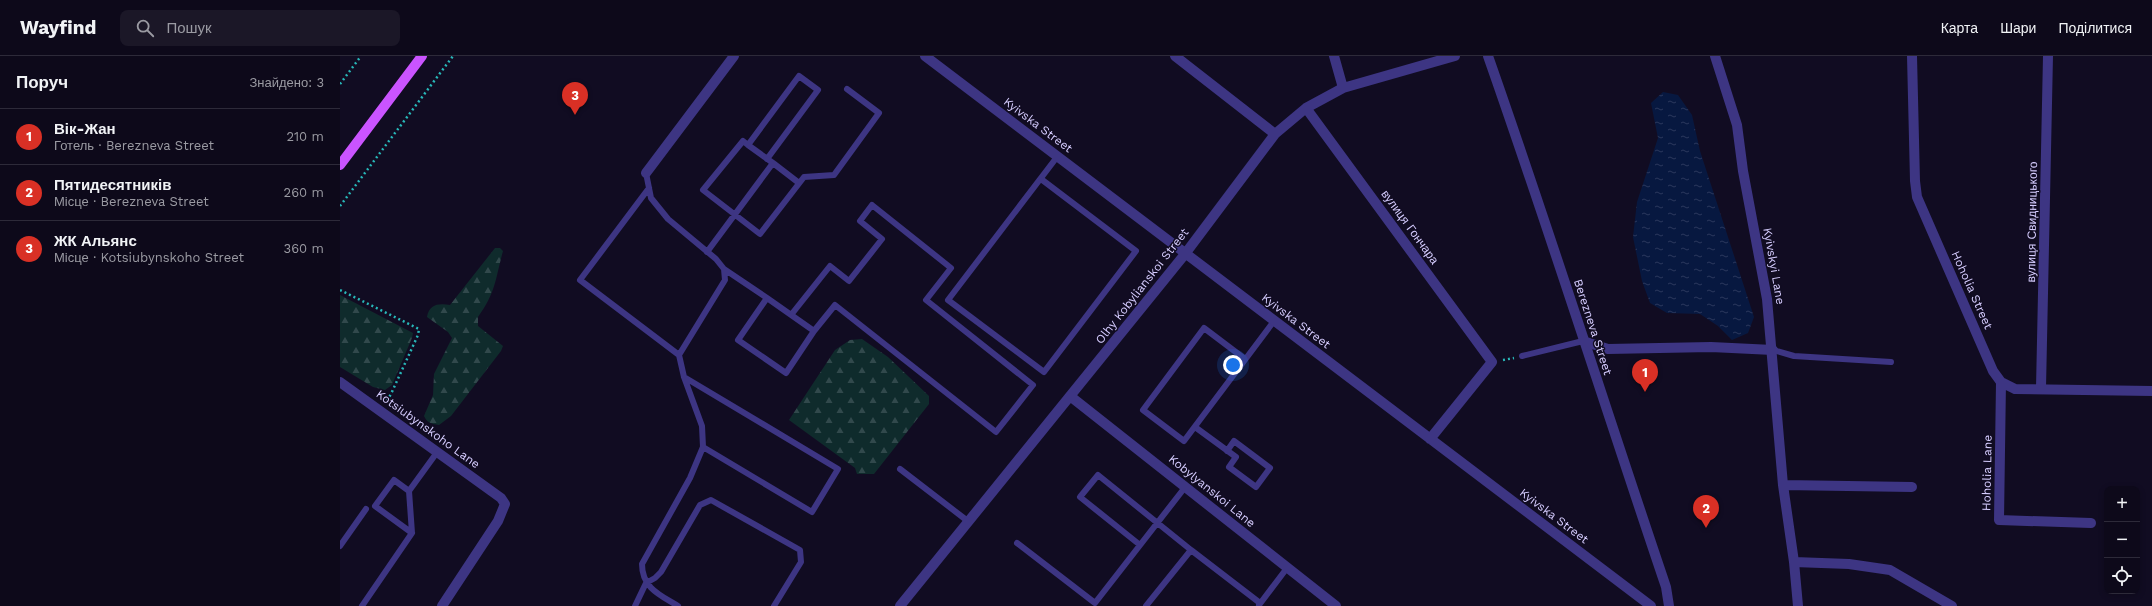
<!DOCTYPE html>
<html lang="uk">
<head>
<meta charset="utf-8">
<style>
	:root { --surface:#0d091a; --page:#1b1727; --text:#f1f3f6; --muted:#9a9aa2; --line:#2d2a39; --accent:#d93025 }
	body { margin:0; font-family:"Work Sans",sans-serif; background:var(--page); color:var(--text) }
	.controls { position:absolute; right:12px; bottom:12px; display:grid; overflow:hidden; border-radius:8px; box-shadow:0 2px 6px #0003 }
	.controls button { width:36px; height:36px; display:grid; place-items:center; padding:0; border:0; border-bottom:1px solid var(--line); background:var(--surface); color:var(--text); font:20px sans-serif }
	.you { position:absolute; left:893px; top:309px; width:14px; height:14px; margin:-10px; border:3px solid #fff; border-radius:50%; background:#1a73e8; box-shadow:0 0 0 6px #1a73e833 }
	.badge { display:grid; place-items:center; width:26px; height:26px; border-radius:50%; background:var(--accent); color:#fff; font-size:13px; font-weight:700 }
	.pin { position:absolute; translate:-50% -33px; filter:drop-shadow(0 1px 2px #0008) }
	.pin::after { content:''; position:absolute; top:21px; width:14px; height:12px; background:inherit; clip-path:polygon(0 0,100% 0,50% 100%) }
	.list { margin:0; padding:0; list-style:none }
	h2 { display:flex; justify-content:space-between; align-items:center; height:52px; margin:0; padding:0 16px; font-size:17px }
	h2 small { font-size:13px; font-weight:400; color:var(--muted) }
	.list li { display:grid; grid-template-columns:26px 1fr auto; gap:12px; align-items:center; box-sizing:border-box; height:56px; padding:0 16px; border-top:1px solid var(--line) }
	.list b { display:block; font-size:15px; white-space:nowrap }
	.list p { margin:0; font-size:13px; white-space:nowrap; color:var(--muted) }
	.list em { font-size:13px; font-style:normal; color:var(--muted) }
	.icon { flex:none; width:22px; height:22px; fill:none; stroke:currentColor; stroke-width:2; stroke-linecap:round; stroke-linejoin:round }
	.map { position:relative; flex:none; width:1812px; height:550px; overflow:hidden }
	header { display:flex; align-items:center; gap:24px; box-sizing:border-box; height:56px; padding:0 20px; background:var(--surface); border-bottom:1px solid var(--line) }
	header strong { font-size:19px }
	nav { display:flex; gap:22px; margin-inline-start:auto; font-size:14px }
	.search { width:280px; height:36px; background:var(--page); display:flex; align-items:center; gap:10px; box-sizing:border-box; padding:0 14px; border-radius:8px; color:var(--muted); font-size:15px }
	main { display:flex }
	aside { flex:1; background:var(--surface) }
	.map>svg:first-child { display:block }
	.forest { fill:url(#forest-firs) }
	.water { fill:url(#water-ripples) }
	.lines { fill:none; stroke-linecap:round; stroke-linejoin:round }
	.path { stroke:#28b7b8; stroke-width:2.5; stroke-dasharray:2 3; stroke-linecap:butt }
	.service { stroke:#3d3583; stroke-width:6 }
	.minor { stroke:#3d3583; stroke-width:10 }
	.primary { stroke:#ca54ff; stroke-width:10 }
	.labels { text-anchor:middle; stroke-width:3; stroke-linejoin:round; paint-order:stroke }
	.street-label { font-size:12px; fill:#d6cdff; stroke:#110c22 }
</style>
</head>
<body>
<header>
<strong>Wayfind</strong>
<div class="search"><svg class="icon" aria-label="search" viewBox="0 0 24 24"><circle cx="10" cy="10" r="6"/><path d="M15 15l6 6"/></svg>Пошук</div>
<nav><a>Карта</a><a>Шари</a><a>Поділитися</a></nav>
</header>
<main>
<aside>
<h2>Поруч<small>Знайдено: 3</small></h2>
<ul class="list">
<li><span class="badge">1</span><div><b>Вік-Жан</b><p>Готель · Berezneva Street</p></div><em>210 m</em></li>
<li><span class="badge">2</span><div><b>Пятидесятників</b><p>Місце · Berezneva Street</p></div><em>260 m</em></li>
<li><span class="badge">3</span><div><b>ЖК Альянс</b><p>Місце · Kotsiubynskoho Street</p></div><em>360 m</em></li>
</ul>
</aside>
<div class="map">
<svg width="1812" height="550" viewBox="0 0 1812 550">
	<defs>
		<pattern id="forest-firs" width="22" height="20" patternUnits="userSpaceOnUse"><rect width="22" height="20" fill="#0f2b2c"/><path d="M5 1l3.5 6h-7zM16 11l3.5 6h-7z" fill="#31494c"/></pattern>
		<pattern id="water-ripples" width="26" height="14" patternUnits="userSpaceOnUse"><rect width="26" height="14" fill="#071840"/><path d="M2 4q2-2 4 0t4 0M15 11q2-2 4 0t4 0" fill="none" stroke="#2a385d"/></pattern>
	</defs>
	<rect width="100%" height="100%" fill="#110c22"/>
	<path class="forest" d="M155,192H160L163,195C155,224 156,236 138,261V270L163,290L161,295L111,360L99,369C92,368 87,367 84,360L93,339L94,318L112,282L108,276L87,261C89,248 99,247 110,249Z
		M0,239L73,277L72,282L52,329L45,334L33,331L0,311Z
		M522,283L548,301L589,340V348L534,418H517L515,412L449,364L495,294L510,284Z"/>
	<path class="water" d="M1323,36L1338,39L1352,59L1360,95L1414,261L1408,277L1392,284L1378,270L1360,258L1327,257L1310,247L1302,225L1293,181L1297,146L1318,82L1311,47Z"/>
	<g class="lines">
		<path class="path" d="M0,28L21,0
			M0,150L113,0
			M0,234L79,273L78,279L51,338L46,346
			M1163,304L1174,302"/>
		<path class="service" d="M408,89L403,85L363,134L420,178L464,121L494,119L539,57L507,33
			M433,107L459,127
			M306,117L311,142L328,163L376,203L384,213L385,224L339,299L344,321L362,370L363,391L350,422L302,508C302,532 320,539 338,550
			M701,123L796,195L704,316L608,244L717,101
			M309,132L240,224L339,299
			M367,196L433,107L408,89L459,20L478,34L427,103
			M384,213L427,242L398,284L446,317L474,275L427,242
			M451,259L490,210L509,225L542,183L520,165L532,149L611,212L586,244L693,329L656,376L495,249L474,275
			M1433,294L1454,300L1551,306
			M1182,300L1243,285
			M905,303L864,272L803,354L844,385L934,265
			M344,321L498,413L472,456L363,391
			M855,371L896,401L889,411L916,431L930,412L894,385L887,395
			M560,413L629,466
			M69,435L54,424L35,450L72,477
			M677,487L755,547L846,430
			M800,489L740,441L758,419L851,494L806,550
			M0,490L26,453
			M851,494L920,547
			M919,549L947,512
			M22,550L72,477L69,435L98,395
			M295,550L306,527L315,522L321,516L360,449L371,444L460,494L461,506L434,550"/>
		<path class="minor" d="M585,0L1311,550
			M835,0L935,78
			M994,0L1003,32
			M1148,0C1210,176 1266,354 1326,531L1329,550
			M1375,0L1397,69L1403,115L1427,243L1443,429L1454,506L1458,550
			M1572,0L1575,125L1577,141L1653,315L1661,326L1675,333L1812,335
			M966,52L1152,306L1090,383
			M306,117L394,0
			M1243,285L1268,293L1371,291L1433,294
			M0,326L161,442L165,448L158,465L102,550
			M1661,326L1659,464L1751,467
			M1701,332L1708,0
			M730,340L996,550
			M1443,429L1572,431
			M1454,506L1509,508L1550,514L1612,550
			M560,550L845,198L935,78L966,52L1003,32L1115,0"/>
		<path class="primary" d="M0,109L82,0"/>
	</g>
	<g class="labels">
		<g class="street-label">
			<text transform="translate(698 69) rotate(37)" y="4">Kyivska Street</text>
			<text transform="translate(1692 166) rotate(-89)" y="4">вулиця Свидницького</text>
			<text transform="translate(1070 171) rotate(54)" y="4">вулиця Гончара</text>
			<text transform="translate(1434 210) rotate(80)" y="4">Kyivskyi Lane</text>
			<text transform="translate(802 230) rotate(-52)" y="4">Olhy Kobylianskoi Street</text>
			<text transform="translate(1632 234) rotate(66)" y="4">Hoholia Street</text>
			<text transform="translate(956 265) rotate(37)" y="4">Kyivska Street</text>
			<text transform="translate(1253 271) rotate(72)" y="4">Berezneva Street</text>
			<text transform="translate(88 373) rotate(36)" y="4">Kotsiubynskoho Lane</text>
			<text transform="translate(1647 417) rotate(-89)" y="4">Hoholia Lane</text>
			<text transform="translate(872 435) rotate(39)" y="4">Kobylyanskoi Lane</text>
			<text transform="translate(1214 460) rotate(37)" y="4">Kyivska Street</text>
		</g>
	</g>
</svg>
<div class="controls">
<button>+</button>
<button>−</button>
<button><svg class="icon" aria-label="locate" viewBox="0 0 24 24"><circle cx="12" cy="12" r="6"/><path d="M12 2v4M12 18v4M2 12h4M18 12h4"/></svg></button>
</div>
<div class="you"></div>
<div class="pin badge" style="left:1305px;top:336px">1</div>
<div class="pin badge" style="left:1366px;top:472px">2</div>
<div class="pin badge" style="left:235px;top:59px">3</div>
</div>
</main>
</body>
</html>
